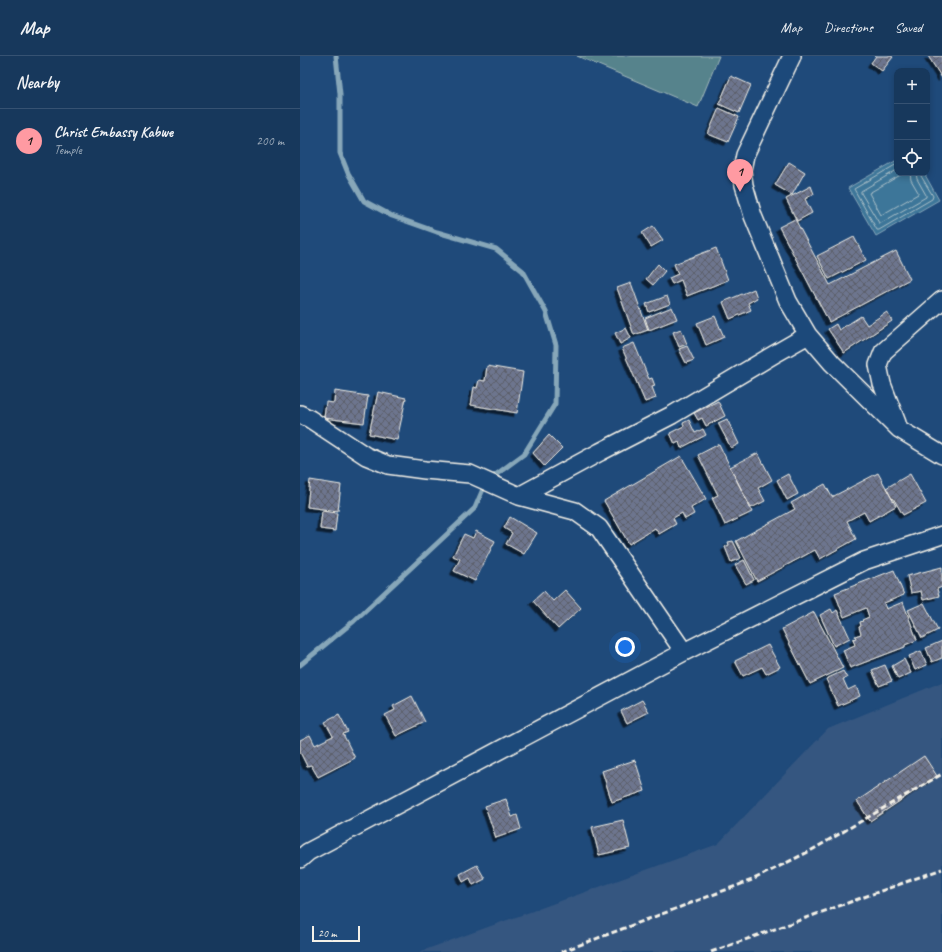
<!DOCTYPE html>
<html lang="en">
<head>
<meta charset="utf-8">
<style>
	:root { --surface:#17385c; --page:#244365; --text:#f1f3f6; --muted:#9eacbb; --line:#365272; --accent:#ff9aa2 }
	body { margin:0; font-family:Caveat,sans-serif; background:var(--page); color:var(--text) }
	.controls { position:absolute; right:12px; top:12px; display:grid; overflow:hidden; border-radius:8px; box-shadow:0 2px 6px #0003 }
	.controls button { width:36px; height:36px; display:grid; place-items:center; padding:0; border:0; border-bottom:1px solid var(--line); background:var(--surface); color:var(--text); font:20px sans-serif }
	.scale { position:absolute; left:12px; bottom:10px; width:48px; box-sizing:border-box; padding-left:4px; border:2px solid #f4f1e8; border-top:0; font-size:11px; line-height:14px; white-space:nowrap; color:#f4f1e8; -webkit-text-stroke:3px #1f4a7a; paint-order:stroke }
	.you { position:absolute; left:325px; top:591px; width:14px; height:14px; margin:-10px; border:3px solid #fff; border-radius:50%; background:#1a73e8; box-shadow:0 0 0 6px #1a73e833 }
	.badge { display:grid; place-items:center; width:26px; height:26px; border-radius:50%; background:var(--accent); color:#111; font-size:13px; font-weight:700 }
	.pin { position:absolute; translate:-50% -33px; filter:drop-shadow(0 1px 2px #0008) }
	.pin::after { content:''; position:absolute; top:21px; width:14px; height:12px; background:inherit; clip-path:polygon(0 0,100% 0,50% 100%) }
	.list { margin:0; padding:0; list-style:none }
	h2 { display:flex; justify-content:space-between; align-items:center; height:52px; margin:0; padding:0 16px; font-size:17px }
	h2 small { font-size:13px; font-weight:400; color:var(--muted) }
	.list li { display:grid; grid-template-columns:26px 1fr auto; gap:12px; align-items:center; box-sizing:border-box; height:64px; padding:0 16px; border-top:1px solid var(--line) }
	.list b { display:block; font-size:15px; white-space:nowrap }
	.list p { margin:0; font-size:13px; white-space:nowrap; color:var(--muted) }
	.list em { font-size:13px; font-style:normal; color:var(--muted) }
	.icon { flex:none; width:22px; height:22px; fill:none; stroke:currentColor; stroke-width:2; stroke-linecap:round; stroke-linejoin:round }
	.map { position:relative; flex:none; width:642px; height:896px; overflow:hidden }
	header { display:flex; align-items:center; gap:24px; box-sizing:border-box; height:56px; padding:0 20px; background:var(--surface); border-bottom:1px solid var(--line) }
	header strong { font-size:19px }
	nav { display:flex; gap:22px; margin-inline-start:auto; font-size:14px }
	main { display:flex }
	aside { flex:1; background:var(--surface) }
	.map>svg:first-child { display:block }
	.built { fill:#365780 }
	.pitch { fill:#56838c; stroke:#a5baba }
	.water { fill:#3e7699; stroke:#87a7b9 }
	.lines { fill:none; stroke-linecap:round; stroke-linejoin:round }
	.shore { stroke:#abc0c8; stroke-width:1 }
	.stream { stroke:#87a7b9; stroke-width:5 }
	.building { fill:url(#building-cross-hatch); stroke:#f4f1e8; filter:url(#shadow) }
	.minor-casing { stroke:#f4f1e8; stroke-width:20 }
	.minor { stroke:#1f4a7a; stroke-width:17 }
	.rail { stroke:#f4f1e8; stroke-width:3; stroke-dasharray:6 3; stroke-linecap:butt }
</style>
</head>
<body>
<header>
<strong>Map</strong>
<nav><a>Map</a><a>Directions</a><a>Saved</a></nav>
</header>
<main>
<aside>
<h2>Nearby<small></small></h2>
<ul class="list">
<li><span class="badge">1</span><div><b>Christ Embassy Kabwe</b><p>Temple</p></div><em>200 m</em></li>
</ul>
</aside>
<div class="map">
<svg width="642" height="896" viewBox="0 0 642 896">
	<defs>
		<pattern id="building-cross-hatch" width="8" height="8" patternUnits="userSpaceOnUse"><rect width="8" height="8" fill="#6d758e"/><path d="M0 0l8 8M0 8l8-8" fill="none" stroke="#5b5e6a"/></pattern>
		<filter id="shadow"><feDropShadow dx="-3.5" dy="3.5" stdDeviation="0" flood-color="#0009"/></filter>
	</defs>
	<rect width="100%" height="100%" fill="#1f4a7a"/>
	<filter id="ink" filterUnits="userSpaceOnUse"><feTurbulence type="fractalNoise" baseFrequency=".025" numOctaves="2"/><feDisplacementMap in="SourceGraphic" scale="8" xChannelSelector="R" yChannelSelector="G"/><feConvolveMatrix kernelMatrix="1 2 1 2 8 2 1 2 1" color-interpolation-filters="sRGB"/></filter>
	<g filter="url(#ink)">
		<path class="built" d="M642,626V896H119L418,788L528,673Z"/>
		<path class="pitch" d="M277,0H419L398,51Z"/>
		<path class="water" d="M597,104V117H624L639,144L576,180L548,132Z"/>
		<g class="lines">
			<path class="shore" d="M597,108L554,133L577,174H579L632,143L633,140L621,120V117
				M597,114L561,135V137L579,167H581L626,141V139L617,123L616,117
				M604,117L569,137L570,139L581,159L583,158L618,138V136L611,124L610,117"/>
			<path class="stream" d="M0,609L54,565L175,452L186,426L224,398L255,348L256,289L246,256L223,215L196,193L137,176L92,160L64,145L48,117L40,97V38L36,0"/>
		</g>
		<path class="building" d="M576,0H591L593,1L582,15L571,7Z
			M628,0H642V22Z
			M431,20L451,29L439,57L419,48Z
			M419,52L439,61L428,86L408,78Z
			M489,106L505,116L492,139L475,129Z
			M511,130L514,138L505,143L512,157L497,165L486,143Z
			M495,163L530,229L596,195L610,223L529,266L479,171Z
			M353,170L363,184L351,191L342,177Z
			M554,181L566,204L529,223L517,200Z
			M416,192L428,224L387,240L381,224L372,228L369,222L378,218L374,208Z
			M358,208L365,215L353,229L346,223Z
			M331,227L348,274L334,279L317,232Z
			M454,233L457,242L448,247L451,254L430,263L423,246Z
			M367,240L370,248L349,256L346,248Z
			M372,251L377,263L349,274L345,262Z
			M587,256L592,265L544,297L528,273L536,268L539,274L561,260L567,269Z
			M415,260L424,281L406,289L397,267Z
			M326,272L331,282L320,288L315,277Z
			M381,273L387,288L379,291L373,276Z
			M334,287L349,323L352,322L355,330L352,331L356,342L345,346L322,292Z
			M387,290L394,304L386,307L379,293Z
			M187,310L223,316L217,357L171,349L174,331L177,332L179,324L185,325Z
			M35,335L68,340L64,367L24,362L26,346L34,347Z
			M78,336L106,342L97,384L69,378Z
			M418,345L425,360L406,370L402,362L398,364L394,357Z
			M427,363L439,388L431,392L418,367Z
			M389,364L395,377L403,373L406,379L381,392L379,386L375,388L370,377L384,370L383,367Z
			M249,379L262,392L244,410L233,397Z
			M419,388L452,456L425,469L412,442L418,439L398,399Z
			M458,397L472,424L458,432L465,445L451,452L430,411Z
			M381,400L406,443L391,452L394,458L385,463L382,457L373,462L376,468L359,478L355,472L329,488L304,445Z
			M578,417L596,450L569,465L564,456L547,465L556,483L520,503L515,494L457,525L436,485L495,453L491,447L525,428L532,441Z
			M488,418L498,438L487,444L477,424Z
			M610,418L626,447L603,459L593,442L592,443L586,432Z
			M10,424L41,429L38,455L7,451Z
			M22,455L37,457L35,475L20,473Z
			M210,461L237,477L224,498L206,488L212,477L204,472Z
			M176,475L195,485L175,525L154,515L160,503L153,500L164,478L173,482Z
			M433,485L441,502L431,506L425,491L429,489L428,486Z
			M444,504L454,524L446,528L435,509Z
			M642,511V531L637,533L639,540L623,544L621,535L611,537L607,520Z
			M594,514L604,539L584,547L586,553L603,546L617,584L605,589V591L550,612L543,594L555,589L553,583L556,582L555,580L561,578L559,571L561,570L560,566L563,565L562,564L569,561L566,552L544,561L535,537Z
			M265,534L281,552L258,573L233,545L244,535L253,545Z
			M624,547L638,574L622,582L608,554Z
			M531,553L533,557L537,554L550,582L534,590L520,559Z
			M514,556L543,612L510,628L482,573Z
			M642,585V602L632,606L626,592Z
			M468,589L480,611L466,618L462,611L443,620L435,605Z
			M621,595L627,609L615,614L609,600Z
			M604,603L611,617L598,623L592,610Z
			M585,609L592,625L579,630L572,614Z
			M543,615L547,622L543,623L548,634L556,630L560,640L538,650L526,623Z
			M112,640L125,666L96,680L85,659L95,654L93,650Z
			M342,644L349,656L327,667L321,655Z
			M39,659L48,676L43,678L55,702L18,721L11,709L7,710L0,696V684L10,679L15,689L33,680L25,666Z
			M624,700L637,720L570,765L557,745Z
			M335,704L345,735L312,746L302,715Z
			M206,743L212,761L217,759L221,773L196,782L185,750Z
			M323,764L330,792L299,799L292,771Z
			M177,809L185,823L173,829L170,822L163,826L160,818Z"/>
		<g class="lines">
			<defs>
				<path id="minor" d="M492,0L445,99L442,114L444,129L453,160L488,245L508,279L532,307L599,373L642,399
					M0,358L10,363L66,400L88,409L125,414L170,418L219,440L275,455L299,472L384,596
					M597,367L582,328L578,309L583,296L642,244
					M219,440L300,396L372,359L473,299L508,279
					M0,803L8,796L384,596L564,505L642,479"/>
			</defs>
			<use href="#minor" class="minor-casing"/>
			<use href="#minor" class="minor"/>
			<path class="rail" d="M261,896L452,824L510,795L642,718
				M411,896L642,813"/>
		</g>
	</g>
</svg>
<div class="controls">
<button>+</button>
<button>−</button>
<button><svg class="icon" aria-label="locate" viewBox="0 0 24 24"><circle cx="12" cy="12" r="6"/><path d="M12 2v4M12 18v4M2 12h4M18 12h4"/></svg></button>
</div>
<div class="scale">20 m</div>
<div class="you"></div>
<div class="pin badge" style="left:440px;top:136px">1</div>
</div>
</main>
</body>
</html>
